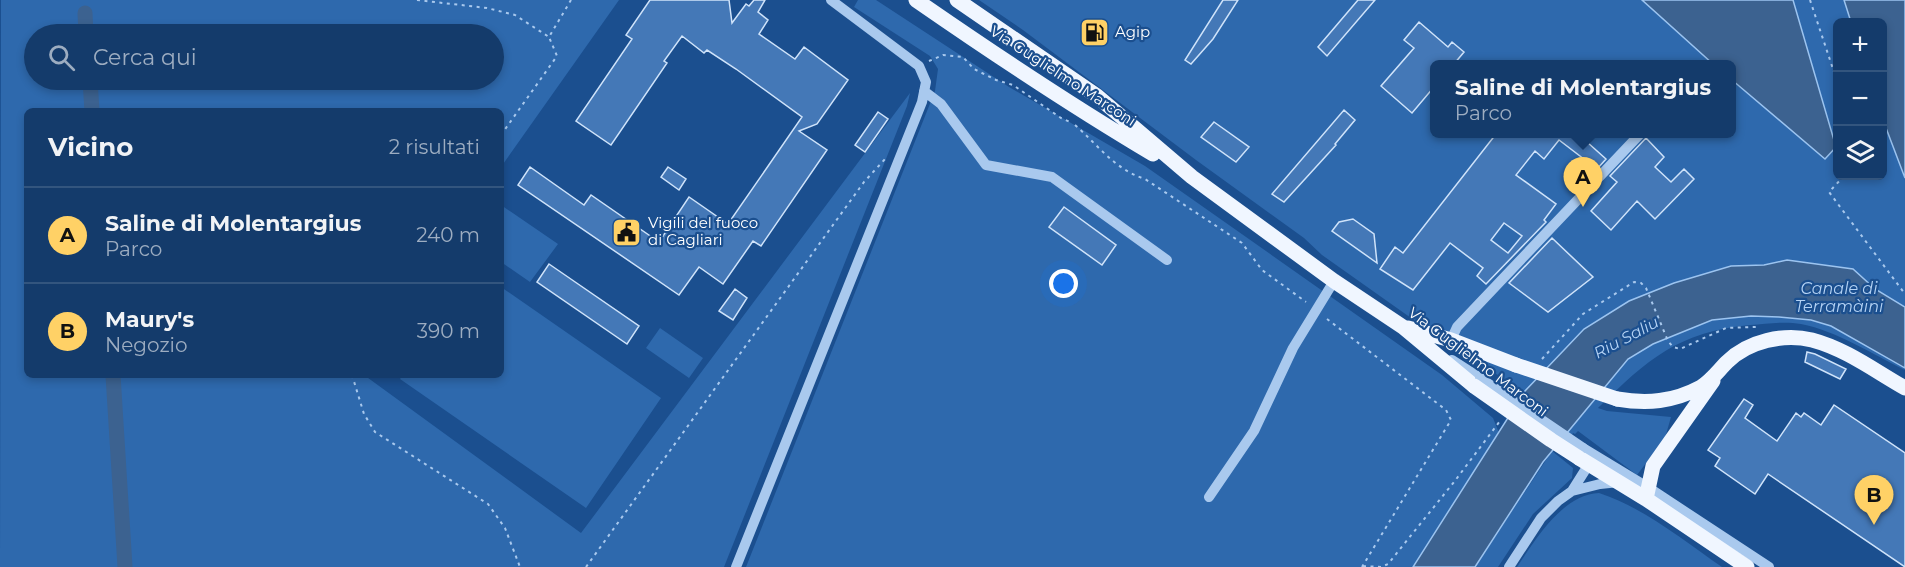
<!DOCTYPE html>
<html lang="it">
<head>
<meta charset="utf-8">
<style>
	:root { --surface:#143b6b; --page:#214673; --text:#f1f3f6; --muted:#9dadc1; --line:#33557e; --accent:#ffd166 }
	body { margin:0; font-family:Montserrat,sans-serif; background:var(--page); color:var(--text) }
	.controls { position:absolute; right:18px; top:18px; display:grid; overflow:hidden; border-radius:9px; box-shadow:0 3px 9px #0003 }
	.controls button { width:54px; height:54px; display:grid; place-items:center; padding:0; border:0; border-bottom:2px solid var(--line); background:var(--surface); color:var(--text); font:30px sans-serif }
	.you { position:absolute; left:1064px; top:284px; width:21px; height:21px; margin:-15px; border:4px solid #fff; border-radius:50%; background:#1a73e8; box-shadow:0 0 0 9px #1a73e833 }
	.badge { display:grid; place-items:center; width:39px; height:39px; border-radius:50%; background:var(--accent); color:#111; font-size:20px; font-weight:700 }
	.pin { position:absolute; translate:-50% -50px; filter:drop-shadow(0 2px 3px #0008) }
	.pin::after { content:''; position:absolute; top:32px; width:21px; height:18px; background:inherit; clip-path:polygon(0 0,100% 0,50% 100%) }
	.popup { position:absolute; left:1430px; top:60px; width:306px; height:78px; box-sizing:border-box; display:grid; place-content:center; border-radius:9px; background:var(--surface); filter:drop-shadow(0 2px 4px #0005); font-size:20px; white-space:nowrap; color:var(--muted) }
	.popup b { font-size:22px; color:var(--text) }
	.popup::after { content:''; position:absolute; left:50%; top:100%; margin-left:-12px; border:12px solid transparent; border-top-color:var(--surface) }
	.list { margin:0; padding:0; list-style:none }
	h2 { display:flex; justify-content:space-between; align-items:center; height:78px; margin:0; padding:0 24px; font-size:26px }
	h2 small { font-size:20px; font-weight:400; color:var(--muted) }
	.list li { display:grid; grid-template-columns:39px 1fr auto; gap:18px; align-items:center; box-sizing:border-box; height:96px; padding:0 24px; border-top:2px solid var(--line) }
	.list b { display:block; font-size:22px; white-space:nowrap }
	.list p { margin:0; font-size:20px; white-space:nowrap; color:var(--muted) }
	.list em { font-size:20px; font-style:normal; color:var(--muted) }
	.icon { flex:none; width:33px; height:33px; fill:none; stroke:currentColor; stroke-width:2; stroke-linecap:round; stroke-linejoin:round }
	.map { position:relative; flex:none; width:1905px; height:567px; overflow:hidden }
	.search { position:absolute; background:var(--surface); box-shadow:0 3px 9px #0003; left:24px; top:24px; width:480px; height:66px; display:flex; align-items:center; gap:15px; box-sizing:border-box; padding:0 21px; border-radius:33px; color:var(--muted); font-size:22px }
	.panel { position:absolute; background:var(--surface); box-shadow:0 3px 9px #0003; left:24px; top:108px; width:480px; height:270px; border-radius:9px }
	.map>svg:first-child { display:block }
	.green { fill:#2e69ad; fill-rule:evenodd }
	.water { fill:#3c6290; stroke:#9cc4f0; stroke-width:1.5 }
	.lines { fill:none; stroke-linecap:round; stroke-linejoin:round }
	.canal { stroke:#3c6290; stroke-width:15 }
	.building { fill:#4478b7; stroke:#cfe3fa; stroke-width:1.5; fill-rule:evenodd }
	.path { stroke:#a9c9ee; stroke-width:2; stroke-dasharray:3 4.5; stroke-linecap:butt }
	.minor { stroke:#a9c9ee; stroke-width:10 }
	.major { stroke:#f0f6ff; stroke-width:15 }
	.minor-bridge { stroke:#a9c9ee; stroke-width:10 }
	.major-bridge { stroke:#f0f6ff; stroke-width:15 }
	.labels { text-anchor:middle; stroke-width:4.5; stroke-linejoin:round; paint-order:stroke }
	.poi-label { font-size:15px; fill:#fff; stroke:#1b4f8f; text-anchor:start }
	.street-label { font-size:15px; fill:#fff; stroke:#1b4f8f }
	.water-label { font-size:16px; font-style:italic; fill:#b5d3f5; stroke:#1b4f8f }
</style>
</head>
<body>
<div class="map">
<svg width="1905" height="567" viewBox="0 0 1905 567">
	<rect width="100%" height="100%" fill="#1b4f8f"/>
	<path class="green" d="M1,0H619L501,167V111H27V375H364L581,533L910,93L907,106L724,567H0ZM494,34V80H34V34Z
		M858,0H876L1009,87L1145,166L1442,375L1493,418L1499,433L1413,567H746L935,91L938,69L930,56L854,7Z
		M979,0H1905V370C1872,354 1837,331 1801,324C1784,321 1767,324 1750,325C1678,332 1648,359 1598,408L1607,411L1671,417L1665,438L1637,475L1578,431L1575,434L1573,433L1571,437L1533,412L1498,375L1446,347L1428,330L1322,255L1304,238L1196,160L1023,30ZM1838,22H1882V176H1838ZM1434,64H1732V134H1434Z
		M501,205L558,244L530,282L501,262Z
		M501,287L661,398L586,508L400,379L403,375H501Z
		M660,328L703,358L689,378L646,348Z
		M1552,451L1573,468L1572,478L1533,514L1498,567H1475Z
		M1599,493C1643,507 1684,541 1722,567H1517C1535,540 1563,494 1599,493Z"/>
	<path class="water" d="M1642,0H1793L1836,147L1825,159L1732,80V64H1713Z
		M1844,0H1905V178L1883,120L1882,22H1851Z
		M1787,260L1853,269L1875,289L1905,307V368L1831,326L1811,320L1779,317L1751,316L1712,320L1653,344L1628,359L1543,462L1475,567H1413L1525,391L1584,329L1629,301L1674,283L1731,266L1764,265Z"/>
	<g class="lines">
		<path class="canal" d="M85,13L86,34
			M90,80L92,111
			M113,375L125,567"/>
	</g>
	<path class="building" d="M650,0H729L732,23L746,4L749,6L754,0H765L758,12L768,20L759,34L795,59L804,47L848,80L817,124L799,131L827,150L761,246L753,241L723,284L699,267L679,295L518,185L530,167L584,205L591,195L659,242L689,197L728,224L802,117L736,69L707,50L704,53L682,36L664,61L667,63L611,145L576,121L632,39L626,35Z
		M1223,0H1238L1213,39L1191,64L1185,60Z
		M1358,0H1375L1327,56L1318,47Z
		M1419,22L1448,47L1452,42L1464,52L1454,64H1434V87L1412,113L1381,86L1414,48L1404,40Z
		M1344,110L1355,120L1335,144L1336,145L1284,202L1272,194Z
		M878,112L888,119L865,152L855,145Z
		M1214,122L1249,147L1236,162L1201,137Z
		M1496,134H1578L1606,159L1597,169L1559,140L1544,159L1535,151L1516,175L1556,204L1544,220L1546,222L1486,284L1477,276L1483,268L1450,243L1413,290L1380,269L1395,247L1403,253ZM1504,223L1522,236L1508,253L1491,240Z
		M1646,138L1664,157L1655,167L1671,182L1684,169L1694,179L1655,219L1637,201L1611,230L1591,211L1617,182L1610,176Z
		M668,167L686,179L679,190L661,177Z
		M1064,207L1116,245L1102,265L1049,227Z
		M1353,219L1374,234L1377,263L1332,231L1339,222Z
		M1552,238L1593,277L1548,312L1509,283Z
		M549,264L639,326L627,344L537,282Z
		M735,289L747,298L733,320L719,311Z
		M1807,352L1815,354L1846,369L1840,379L1805,362Z
		M1744,399L1753,405L1745,418L1777,441L1796,413L1801,417L1804,413L1821,425L1834,405L1905,453V567L1768,474L1755,494L1715,466L1720,458L1708,450Z"/>
	<g class="lines">
		<path class="path" d="M417,0L487,8L515,15L549,37
			M1810,0L1838,84
			M929,61L943,55L963,57L974,69L996,80L1013,85L1061,118L1070,122
			M1075,125C1098,145 1114,169 1145,179L1242,243L1262,270L1306,302
			M501,135L557,56L549,37L571,0
			M1844,176L1829,192L1905,294
			M1327,319L1446,410L1451,420L1362,567
			M1542,359L1583,314L1634,282L1641,283L1646,288L1668,341L1673,347L1680,349L1726,328L1756,327
			M352,375L364,414L375,432L488,504L505,528L520,567
			M1363,566L1381,567L1388,564L1454,482L1500,421
			M586,567L864,182L886,158"/>
		<path class="minor" d="M924,91L941,104L986,165L1052,177L1167,260
			M1451,340L1457,327L1640,134
			M1452,360L1480,378
			M1583,448L1649,488L1769,567
			M1572,491L1600,484L1619,482
			M1209,497L1254,431L1293,348L1334,281
			M736,567L922,102L926,82L919,66L831,0
			M1509,567L1541,518L1558,501L1572,491L1589,464"/>
		<path class="major" d="M916,0C994,54 1072,106 1153,154
			M957,0L1097,96L1192,177L1334,281L1403,327L1474,386
			M1408,328L1451,340L1516,365
			M1617,399C1647,404 1673,402 1701,387C1712,380 1718,371 1727,362C1748,341 1784,333 1812,340C1846,349 1875,371 1905,388
			M1579,458L1646,499L1747,567
			M1646,499L1653,466L1713,381"/>
		<path class="minor-bridge" d="M1480,378L1583,448"/>
		<path class="major-bridge" d="M1516,365L1617,399
			M1474,386L1551,440L1579,458"/>
	</g>
	<defs>
		<symbol id="fuel-square" viewBox="-11 -11 22 22"><rect x="-9" y="-9" width="18" height="18" rx="4" fill="#ffd166" stroke="#1b4f8f"/><path d="M-5.5-6h7V0h2V4h1.3V-2.5L3-4.5l.8-.8L6-3V5H2.5V1h-1V6h-7ZM-4.2-4.7v3.2H.2V-4.7Z" fill="#111"/></symbol>
		<symbol id="civic-square" viewBox="-11 -11 22 22"><rect x="-9" y="-9" width="18" height="18" rx="4" fill="#ffd166" stroke="#1b4f8f"/><path d="M-.6-6.5H3V-4.5H.6V-3L4-1V1h2V6H-6V1h2V-1L-.6-3ZM-1.2 2.5V6h2.4V2.5Z" fill="#111"/></symbol>
	</defs>
	<g fill-rule="evenodd">
		<use href="#fuel-square" x="1078" y="16" width="33" height="33"/>
		<use href="#civic-square" x="610" y="216" width="33" height="33"/>
	</g>
	<g class="labels">
		<g class="poi-label">
			<text x="1115" y="37">Agip</text>
			<text x="648" y="228">Vigili del fuoco<tspan x="648" dy="17">di Cagliari</tspan></text>
		</g>
		<g class="street-label">
			<text transform="translate(1063 76) rotate(33)" y="5">Via Guglielmo Marconi</text>
			<text transform="translate(1478 362) rotate(37)" y="5">Via Guglielmo Marconi</text>
		</g>
		<g class="water-label">
			<text x="1839" y="294">Canale di<tspan x="1839" dy="18">Terramàini</tspan></text>
			<text transform="translate(1626 337) rotate(-28)" y="6">Riu Saliu</text>
		</g>
	</g>
</svg>
<div class="controls">
<button>+</button>
<button>−</button>
<button><svg class="icon" aria-label="layers" viewBox="0 0 24 24"><path d="M12 4l9 5-9 5-9-5zM3 14l9 5 9-5"/></svg></button>
</div>
<div class="you"></div>
<div class="pin badge" style="left:1583px;top:207px">A</div>
<div class="popup"><b>Saline di Molentargius</b>Parco</div>
<div class="pin badge" style="left:1874px;top:525px">B</div>
<div class="search"><svg class="icon" aria-label="search" viewBox="0 0 24 24"><circle cx="10" cy="10" r="6"/><path d="M15 15l6 6"/></svg>Cerca qui</div>
<section class="panel">
<h2>Vicino<small>2 risultati</small></h2>
<ul class="list">
<li><span class="badge">A</span><div><b>Saline di Molentargius</b><p>Parco</p></div><em>240 m</em></li>
<li><span class="badge">B</span><div><b>Maury's</b><p>Negozio</p></div><em>390 m</em></li>
</ul>
</section>
</div>
</body>
</html>
